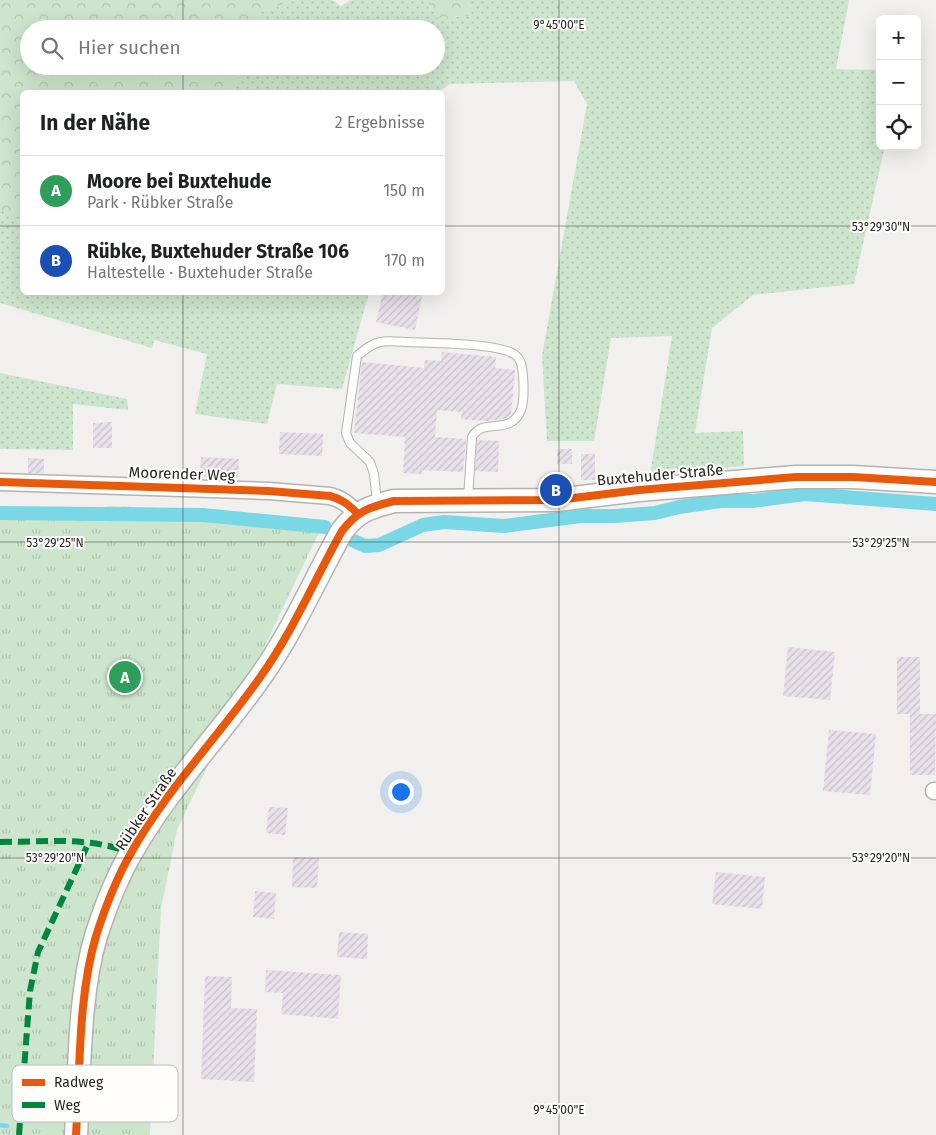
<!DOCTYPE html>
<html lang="de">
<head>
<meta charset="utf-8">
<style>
	:root { --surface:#fff; --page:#f6f6f6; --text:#202124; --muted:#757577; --line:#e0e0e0; --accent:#1a73e8 }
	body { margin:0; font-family:"Fira Sans",sans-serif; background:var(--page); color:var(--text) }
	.controls { position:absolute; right:15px; top:15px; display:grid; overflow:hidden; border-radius:8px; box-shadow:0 5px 20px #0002 }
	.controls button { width:45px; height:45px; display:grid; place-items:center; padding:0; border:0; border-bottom:1px solid var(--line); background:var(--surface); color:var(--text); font:25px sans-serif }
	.you { position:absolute; left:400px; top:791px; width:18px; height:18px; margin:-12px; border:4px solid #fff; border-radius:50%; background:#1a73e8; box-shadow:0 0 0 8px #1a73e833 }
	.badge { display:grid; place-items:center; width:32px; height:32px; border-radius:50%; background:var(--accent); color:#fff; font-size:16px; font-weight:700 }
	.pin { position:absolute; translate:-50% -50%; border:2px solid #fff; box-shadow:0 1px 5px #0006 }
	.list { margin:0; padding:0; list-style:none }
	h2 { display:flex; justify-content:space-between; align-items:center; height:65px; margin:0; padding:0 20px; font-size:21px }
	h2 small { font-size:16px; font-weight:400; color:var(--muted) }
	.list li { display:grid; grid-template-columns:32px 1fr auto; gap:15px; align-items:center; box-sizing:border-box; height:70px; padding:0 20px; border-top:1px solid var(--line) }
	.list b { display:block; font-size:19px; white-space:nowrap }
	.list p { margin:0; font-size:16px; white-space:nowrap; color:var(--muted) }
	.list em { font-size:16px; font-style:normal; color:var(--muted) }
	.icon { flex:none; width:28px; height:28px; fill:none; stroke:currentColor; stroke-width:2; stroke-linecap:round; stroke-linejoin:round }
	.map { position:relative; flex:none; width:936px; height:1135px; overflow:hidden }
	.search { position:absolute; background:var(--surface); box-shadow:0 5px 20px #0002; left:20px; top:20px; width:425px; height:55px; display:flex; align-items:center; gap:12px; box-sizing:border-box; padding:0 18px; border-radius:28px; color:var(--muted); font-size:19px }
	.panel { position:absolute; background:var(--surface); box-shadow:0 5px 20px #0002; left:20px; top:90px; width:425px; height:205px; border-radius:8px }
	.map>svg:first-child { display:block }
	.grass { fill:url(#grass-dots) }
	.forest { fill:url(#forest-crowns) }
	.park { fill:url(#park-tufts) }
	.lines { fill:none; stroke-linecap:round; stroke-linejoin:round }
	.stream { stroke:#7ad8e6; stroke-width:4.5 }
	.canal { stroke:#7ad8e6; stroke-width:14 }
	.building { fill:url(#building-hatch) }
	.lane-casing { stroke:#b4b3b2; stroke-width:10 }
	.street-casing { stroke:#b4b3b2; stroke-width:19 }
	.secondary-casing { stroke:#b4b3b2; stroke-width:25 }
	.lane { stroke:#fdfdfc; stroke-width:8 }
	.street { stroke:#fdfdfc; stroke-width:16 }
	.secondary { stroke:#fdfdfc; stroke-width:22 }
	.quiet { stroke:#00873e; stroke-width:6; stroke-dasharray:12 6; stroke-linecap:butt }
	.cycleway-casing { stroke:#fffefd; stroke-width:11 }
	.cycleway { stroke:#e8590c; stroke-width:8 }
	.ticks { fill:none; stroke:#252423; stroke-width:1; stroke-opacity:0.45 }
	.labels { text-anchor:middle; stroke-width:4; stroke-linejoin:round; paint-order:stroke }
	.street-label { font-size:15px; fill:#252423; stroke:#fffefd }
	.key { fill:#fffefd; stroke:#bebdbc; stroke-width:1 }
	.key-label { font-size:14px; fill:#252423 }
	.ticks-label { font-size:12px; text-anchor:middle; fill:#252423; stroke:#fffefd; stroke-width:4; stroke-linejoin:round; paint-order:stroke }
</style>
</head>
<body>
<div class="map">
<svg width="936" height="1135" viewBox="0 0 936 1135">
	<defs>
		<pattern id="grass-dots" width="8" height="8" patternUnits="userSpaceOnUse" patternTransform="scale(1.25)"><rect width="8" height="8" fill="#cde5cc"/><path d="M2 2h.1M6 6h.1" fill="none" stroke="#b0c4af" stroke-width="1.8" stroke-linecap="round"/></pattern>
		<pattern id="forest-crowns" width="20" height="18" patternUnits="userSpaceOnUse" patternTransform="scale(1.25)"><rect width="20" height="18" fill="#cde5cc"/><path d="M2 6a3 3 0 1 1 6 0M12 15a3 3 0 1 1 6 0" fill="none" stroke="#b0c4af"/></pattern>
		<pattern id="park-tufts" width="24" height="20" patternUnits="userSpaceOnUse" patternTransform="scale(1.25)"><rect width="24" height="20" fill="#cde5cc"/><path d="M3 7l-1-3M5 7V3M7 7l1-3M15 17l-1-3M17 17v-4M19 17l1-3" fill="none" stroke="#b0c4af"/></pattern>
		<pattern id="building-hatch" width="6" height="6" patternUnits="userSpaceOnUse" patternTransform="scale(1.25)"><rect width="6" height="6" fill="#e8e0ea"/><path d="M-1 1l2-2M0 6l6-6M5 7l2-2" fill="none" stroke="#c7c0c8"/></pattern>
	</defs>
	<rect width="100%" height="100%" fill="#f2f0ee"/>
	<path class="grass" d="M295,0H332L341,6L351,0H426L438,18L468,16L469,0H849L836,69L880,70V146H885L854,284L753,295L712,328L695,433L743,431L744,466L650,475L672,336L611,338L594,441H547L542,356L587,104L574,81L450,84L438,92H233L242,66H436V29H255L261,12Z
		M0,210L22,218V292L369,293L342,389L277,384L267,424L195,414L207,354L154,340L152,348L0,303Z
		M0,373L127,399L128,410L73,404V450L0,449Z"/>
	<path class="forest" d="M0,0H295L261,12L255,29H29V66H242L233,92H22V218L0,210Z
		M426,0H469L468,16L438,18Z"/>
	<path class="park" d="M109,506L163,508L323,524L177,830L161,908L150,1135H0V511H76Z"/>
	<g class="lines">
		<path class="stream" d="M0,1125L7,1126"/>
		<path class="canal" d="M0,513L203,515L325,527
			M354,541L365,546L379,545L423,525L444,522L504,526L581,516H615L655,513L679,507L721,501H753L805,494L936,504"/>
	</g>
	<path class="building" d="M383,292H423L415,330L376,322Z
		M442,352L496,357L495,368L515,370L511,415L503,419L487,421L461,419L462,412L437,410L435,437L466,439L463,472L422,470V474L403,473L405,437L354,433L362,362L424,368L425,360L441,361Z
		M112,422V448H93V423Z
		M280,432L323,434L322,456L279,454Z
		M477,440L499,441L498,472L475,471Z
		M557,449H572V464H557Z
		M581,454H595V480H581Z
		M201,457L239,459L238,478L200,476Z
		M28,458L44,459V473H28Z
		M788,647L835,652L830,700L783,696Z
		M897,657H920V714H936L935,775H910V714H897Z
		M829,730L876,734L870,795L823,791Z
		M269,807L288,808L285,835L266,833Z
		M293,857L319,858L317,888L292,887Z
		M716,872L765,877L762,909L712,904Z
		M255,891L276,893L274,919L253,917Z
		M339,932L368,934L367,959L337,957Z
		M266,970L341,975L338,1019L281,1014L283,993L265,992Z
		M205,976L232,977L231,1008L257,1009L254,1082L201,1079Z"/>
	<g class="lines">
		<defs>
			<path id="lane" d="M377,503L374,474L370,462L350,443L346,433L357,356C364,350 371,344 380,342C387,340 398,342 406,342C430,343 493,343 512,353C515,354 519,358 520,361C524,369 525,401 521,410C510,437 484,416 472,437L468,498"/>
			<path id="street" d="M0,482L269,491L330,496C342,499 349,505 358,514
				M934,791H936"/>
			<path id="secondary" d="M76,1135C80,1072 78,997 96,936C105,908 116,879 131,853C167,789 219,736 261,676C293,631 315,579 342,531C357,511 370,507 394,501L557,500L639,490L796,477H853L936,482"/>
		</defs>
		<use href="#lane" class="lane-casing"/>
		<use href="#street" class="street-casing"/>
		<use href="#secondary" class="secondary-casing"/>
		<use href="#lane" class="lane"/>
		<use href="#street" class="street"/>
		<use href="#secondary" class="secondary"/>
		<path class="quiet" d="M0,842C44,842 89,836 131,853
			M19,1135L30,991L38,952L89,842"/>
		<defs>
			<path id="cycleway" d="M0,482L269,491L330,496C342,499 349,505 358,514
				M76,1135C80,1072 78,997 96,936C105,908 116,879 131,853C167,789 219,736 261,676C293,631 315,579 342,531C357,511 370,507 394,501L557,500L639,490L796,477H853L936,482"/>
		</defs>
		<use href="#cycleway" class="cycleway-casing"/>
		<use href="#cycleway" class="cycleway"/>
	</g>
	<path class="ticks" d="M183,0V29M559,0V1135M183,66V92M0,226H22M442,226H936M183,292V1135M0,542H936M0,858H936"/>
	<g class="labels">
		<g class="street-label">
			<text transform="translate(182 474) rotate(2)" y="5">Moorender Weg</text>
			<text transform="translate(660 475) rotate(-5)" y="5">Buxtehuder Straße</text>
			<text transform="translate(146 809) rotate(-56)" y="5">Rübker Straße</text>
		</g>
	</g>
	<rect x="12" y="1065" width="166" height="57" rx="8" class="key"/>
	<rect x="22" y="1079" width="23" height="7" fill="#e8590c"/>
	<rect x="22" y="1102" width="23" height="6" fill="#00873e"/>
	<g class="key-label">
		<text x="54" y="1087">Radweg</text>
		<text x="54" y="1110">Weg</text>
	</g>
	<g class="ticks-label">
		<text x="559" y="29">9°45'00"E</text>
		<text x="881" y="231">53°29'30"N</text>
		<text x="55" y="547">53°29'25"N</text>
		<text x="881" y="547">53°29'25"N</text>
		<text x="55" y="862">53°29'20"N</text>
		<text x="881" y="862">53°29'20"N</text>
		<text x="559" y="1114">9°45'00"E</text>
	</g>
</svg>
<div class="controls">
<button>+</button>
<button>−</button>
<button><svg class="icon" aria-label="locate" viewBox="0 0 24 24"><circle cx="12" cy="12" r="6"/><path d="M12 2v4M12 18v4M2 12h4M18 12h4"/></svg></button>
</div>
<div class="you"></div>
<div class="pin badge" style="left:125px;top:677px;background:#2e9e5b">A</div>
<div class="pin badge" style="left:556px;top:490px;background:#1a4fb4">B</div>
<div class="search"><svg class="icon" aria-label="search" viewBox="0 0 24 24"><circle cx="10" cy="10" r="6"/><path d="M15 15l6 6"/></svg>Hier suchen</div>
<section class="panel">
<h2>In der Nähe<small>2 Ergebnisse</small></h2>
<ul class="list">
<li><span class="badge" style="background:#2e9e5b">A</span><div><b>Moore bei Buxtehude</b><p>Park · Rübker Straße</p></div><em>150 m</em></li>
<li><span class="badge" style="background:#1a4fb4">B</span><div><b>Rübke, Buxtehuder Straße 106</b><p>Haltestelle · Buxtehuder Straße</p></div><em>170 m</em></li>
</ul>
</section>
</div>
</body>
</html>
